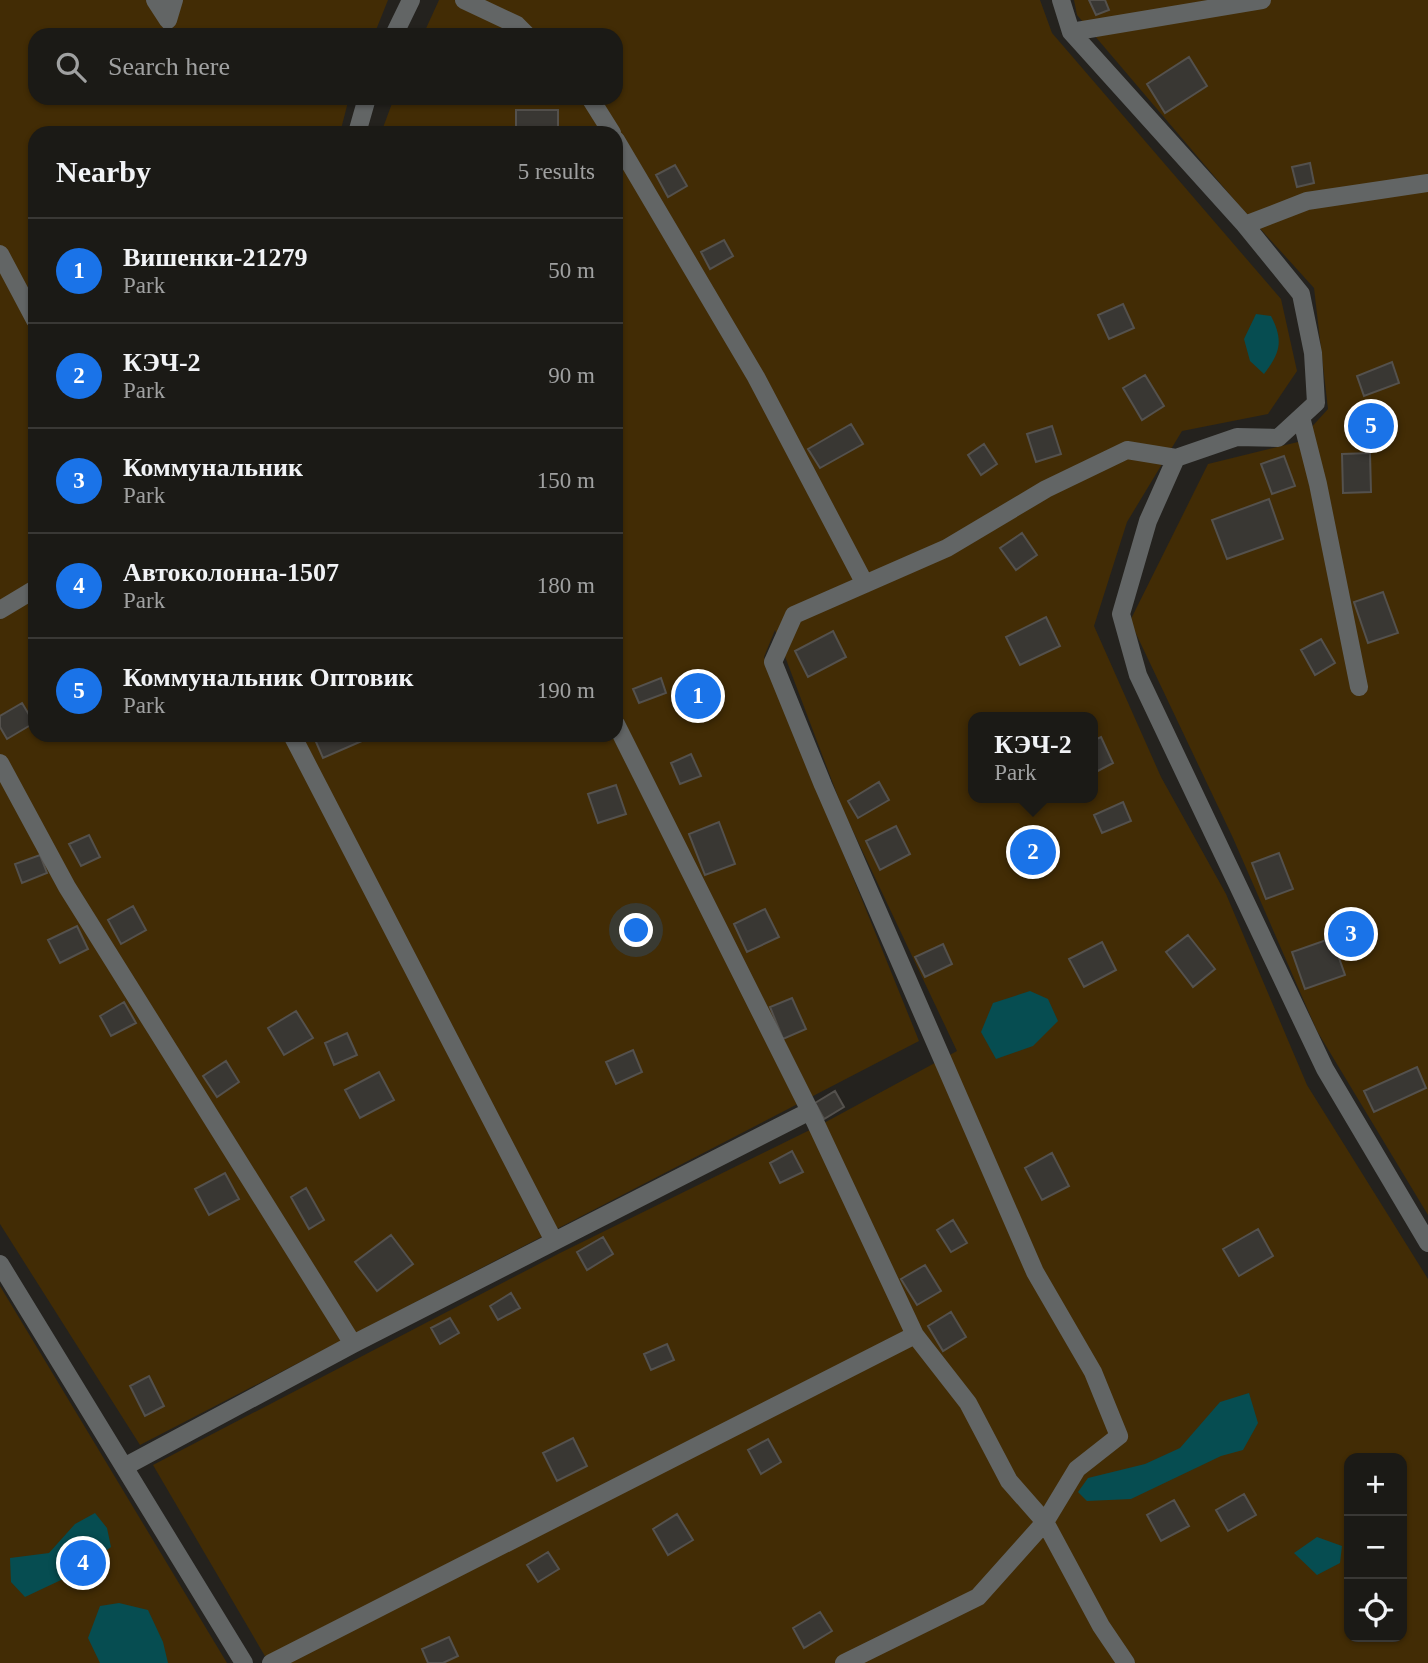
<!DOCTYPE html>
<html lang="en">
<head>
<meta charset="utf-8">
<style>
	:root { --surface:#1b1a16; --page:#24231f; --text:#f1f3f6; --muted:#a0a1a1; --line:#393835; --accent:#1a73e8 }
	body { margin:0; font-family:"Times New Roman",serif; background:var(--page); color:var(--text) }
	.controls { position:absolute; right:21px; bottom:21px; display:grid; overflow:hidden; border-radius:14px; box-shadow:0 2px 5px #0004 }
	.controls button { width:63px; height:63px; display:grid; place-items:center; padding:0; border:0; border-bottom:2px solid var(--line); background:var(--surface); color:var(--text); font:35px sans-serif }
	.you { position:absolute; left:637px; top:931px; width:24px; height:24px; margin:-18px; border:5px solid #fff; border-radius:50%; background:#1a73e8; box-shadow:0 0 0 10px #1a73e833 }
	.badge { display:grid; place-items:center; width:46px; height:46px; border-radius:50%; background:var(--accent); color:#fff; font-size:23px; font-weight:700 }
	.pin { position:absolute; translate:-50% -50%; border:4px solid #fff; box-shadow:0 2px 7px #0006 }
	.popup { position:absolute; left:968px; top:712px; width:130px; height:91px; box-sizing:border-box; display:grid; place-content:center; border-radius:14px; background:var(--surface); filter:drop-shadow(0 2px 5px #0005); font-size:23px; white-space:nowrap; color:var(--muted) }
	.popup b { font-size:26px; color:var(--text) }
	.popup::after { content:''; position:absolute; left:50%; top:100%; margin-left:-14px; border:14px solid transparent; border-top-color:var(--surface) }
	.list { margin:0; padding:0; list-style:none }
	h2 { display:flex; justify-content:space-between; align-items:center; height:91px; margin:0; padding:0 28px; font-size:30px }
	h2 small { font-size:23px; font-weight:400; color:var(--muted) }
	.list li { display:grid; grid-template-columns:46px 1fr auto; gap:21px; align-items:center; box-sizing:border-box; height:105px; padding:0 28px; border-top:2px solid var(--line) }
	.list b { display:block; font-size:26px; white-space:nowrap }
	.list p { margin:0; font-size:23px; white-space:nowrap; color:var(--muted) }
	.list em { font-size:23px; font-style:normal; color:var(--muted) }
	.icon { flex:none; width:38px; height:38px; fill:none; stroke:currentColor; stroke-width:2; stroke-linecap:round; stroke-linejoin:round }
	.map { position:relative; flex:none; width:1428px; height:1663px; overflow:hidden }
	.search { position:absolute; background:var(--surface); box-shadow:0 2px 5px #0004; left:28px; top:28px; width:595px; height:77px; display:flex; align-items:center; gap:18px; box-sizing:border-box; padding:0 24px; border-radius:21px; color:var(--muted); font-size:26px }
	.panel { position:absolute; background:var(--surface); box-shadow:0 2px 5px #0004; left:28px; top:126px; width:595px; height:616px; border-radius:21px }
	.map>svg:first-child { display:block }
	.green { fill:#422c05; fill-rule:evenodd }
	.water { fill:#064d51 }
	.building { fill:#393733; stroke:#54514d; stroke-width:2 }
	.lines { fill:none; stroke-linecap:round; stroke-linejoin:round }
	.minor { stroke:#626565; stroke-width:18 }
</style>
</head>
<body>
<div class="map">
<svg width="1428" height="1663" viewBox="0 0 1428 1663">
	<rect width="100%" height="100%" fill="#24221e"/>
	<path class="green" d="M0,0H388L374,35H35V98H349L340,133H35V735H616V133H381L394,98H616V35H423L439,0H1040L1052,33L1281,299L1297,371L1268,414L1182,431L1127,522L1094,626L1161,777L1226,894L1307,1085L1428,1279V1663H269L153,1465L560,1253L822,1124L957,1051L843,810L775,630L764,657L919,1041L140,1445L0,1224ZM974,717H1092V798H974ZM1349,1458H1402V1637H1349Z
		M1074,0H1428V1215L1317,1031L1233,838L1130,621L1208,464L1298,442L1328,409L1314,288L1237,203L1077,15Z
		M0,1286L227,1663H0Z"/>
	<path class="water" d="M1256,314L1271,316C1284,341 1280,353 1264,374L1250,361L1244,339Z
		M1030,991L1048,999L1058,1021L1033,1046L996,1059L981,1032L993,1003Z
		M1249,1393L1258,1423L1243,1450L1221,1456L1131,1499L1087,1501L1078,1492L1088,1478L1145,1464L1180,1448L1220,1402Z
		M95,1513L107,1528L111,1547L78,1572L25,1597L11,1582L10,1558L49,1553L75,1524Z
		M1317,1537L1342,1546L1340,1563L1317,1575L1294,1553Z
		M119,1603L148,1610L163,1642L168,1663H100L88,1638L100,1606Z"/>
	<path class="building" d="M1089,0H1105L1109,10L1096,15Z
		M1189,57L1207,86L1165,113L1147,84Z
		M516,110H558V131H516Z
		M1310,163L1314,183L1297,187L1292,167Z
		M675,165L687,186L668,197L656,175Z
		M724,240L733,256L710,269L701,252Z
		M1123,304L1134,328L1109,339L1098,315Z
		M1392,362L1399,383L1364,396L1357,376Z
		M1145,375L1164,406L1142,420L1123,388Z
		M851,424L863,444L820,468L808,449Z
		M1052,426L1061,454L1036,462L1027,434Z
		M984,444L997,464L981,475L968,455Z
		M1370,453L1371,492L1343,493L1342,454Z
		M1284,456L1295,486L1272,494L1261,464Z
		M1269,499L1283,539L1227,559L1212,520Z
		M1022,533L1037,555L1016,570L1000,548Z
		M1383,592L1398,633L1368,643L1354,602Z
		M1046,617L1060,646L1020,665L1006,637Z
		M833,631L846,657L808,677L795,651Z
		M1321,639L1335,663L1315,675L1301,650Z
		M661,678L666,693L639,703L633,689Z
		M22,703L34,723L7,739L0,727V716Z
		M313,735H371V737L323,758Z
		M1101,737L1113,763L1092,774V741Z
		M691,754L701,776L680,784L671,763Z
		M879,782L889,800L858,818L848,801Z
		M616,785L626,814L598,823L588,794Z
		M1123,802L1131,821L1102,833L1094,815Z
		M719,822L735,864L705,875L689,834Z
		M896,826L910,854L880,870L866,841Z
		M89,835L100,857L81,866L69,844Z
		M1279,853L1293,889L1266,899L1252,863Z
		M40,855L47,873L22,883L15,864Z
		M133,906L146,930L121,944L108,920Z
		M765,909L779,937L747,952L734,924Z
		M77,926L88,949L60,963L48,940Z
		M1188,935L1215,969L1193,987L1166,952Z
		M1332,938L1345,975L1305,989L1292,952Z
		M1102,942L1116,970L1084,987L1069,959Z
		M943,944L952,964L925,977L915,957Z
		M792,998L806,1029L783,1039L770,1007Z
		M124,1002L136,1023L111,1036L100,1016Z
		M296,1011L313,1038L284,1055L268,1028Z
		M347,1033L357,1055L334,1065L325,1043Z
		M633,1050L642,1072L616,1084L606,1062Z
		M226,1061L239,1082L217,1097L203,1076Z
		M1417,1067L1426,1088L1374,1112L1364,1091Z
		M379,1072L394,1100L360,1118L345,1090Z
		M835,1091L844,1107L824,1119L815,1103Z
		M792,1151L803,1172L780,1183L770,1163Z
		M1052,1153L1069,1186L1042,1200L1025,1168Z
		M225,1173L239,1199L209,1215L195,1189Z
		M306,1188L324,1220L309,1229L291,1197Z
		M953,1220L967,1243L951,1252L937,1230Z
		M1258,1229L1273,1256L1239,1276L1223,1249Z
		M391,1235L413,1264L377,1291L355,1262Z
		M603,1237L613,1254L587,1270L577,1252Z
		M925,1265L941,1291L917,1305L901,1279Z
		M511,1293L520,1308L498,1320L490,1306Z
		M951,1312L966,1337L943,1351L928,1326Z
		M450,1318L459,1333L440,1344L431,1328Z
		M667,1344L674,1360L651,1370L644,1354Z
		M149,1376L164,1406L145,1416L130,1386Z
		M573,1438L587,1466L557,1481L543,1453Z
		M768,1439L781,1462L761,1474L748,1450Z
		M1244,1494L1256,1515L1228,1531L1216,1510Z
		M1174,1500L1189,1526L1161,1541L1147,1515Z
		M677,1514L693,1540L668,1555L653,1529Z
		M548,1552L559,1569L538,1582L527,1565Z
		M820,1612L832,1631L804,1648L793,1628Z
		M449,1637L458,1656L443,1663H428L422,1649Z"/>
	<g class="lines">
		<path class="minor" d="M155,0L168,20L174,0
			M464,0L517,25L527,35
			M1071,32L1262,0
			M394,35L411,0
			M590,98L612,133
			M357,133L367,98
			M616,140L756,377L865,584
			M1245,225L1307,201L1428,183
			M0,254L35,320
			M1301,417L1318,484L1359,687
			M1176,458L1148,521L1121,614L1138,675L1325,1069L1428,1243
			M0,610L35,589
			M616,724L810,1111
			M292,735L554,1241
			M0,763L67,887L353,1344
			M0,1264L244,1663
			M124,1467L353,1344L810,1111L915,1335
			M271,1663L915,1335L968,1403L1009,1481L1045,1522L1077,1469L1119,1436L1093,1372L1035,1272L823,785L773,662L794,615L947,548L1046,489L1127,450L1176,458L1237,437L1278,438L1316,403L1313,353L1301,294L1245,225L1071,32L1061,0
			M844,1663L978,1597L1045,1522L1101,1626L1126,1663"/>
	</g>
</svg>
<div class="controls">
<button>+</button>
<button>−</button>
<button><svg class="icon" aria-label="locate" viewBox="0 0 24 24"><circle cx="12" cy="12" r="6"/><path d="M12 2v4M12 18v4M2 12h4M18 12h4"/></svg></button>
</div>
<div class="you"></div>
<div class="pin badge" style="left:698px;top:696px">1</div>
<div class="pin badge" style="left:1033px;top:852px">2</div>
<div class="popup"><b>КЭЧ-2</b>Park</div>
<div class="pin badge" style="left:1351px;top:934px">3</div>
<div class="pin badge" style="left:83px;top:1563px">4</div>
<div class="pin badge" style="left:1371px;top:426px">5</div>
<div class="search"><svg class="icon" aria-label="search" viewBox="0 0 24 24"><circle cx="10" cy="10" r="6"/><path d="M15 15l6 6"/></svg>Search here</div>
<section class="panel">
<h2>Nearby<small>5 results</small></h2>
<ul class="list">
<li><span class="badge">1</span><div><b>Вишенки-21279</b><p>Park</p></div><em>50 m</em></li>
<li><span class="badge">2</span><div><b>КЭЧ-2</b><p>Park</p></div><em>90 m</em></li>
<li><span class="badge">3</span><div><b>Коммунальник</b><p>Park</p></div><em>150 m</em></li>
<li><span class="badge">4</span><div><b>Автоколонна-1507</b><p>Park</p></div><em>180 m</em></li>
<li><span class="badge">5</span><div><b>Коммунальник Оптовик</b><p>Park</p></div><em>190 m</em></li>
</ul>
</section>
</div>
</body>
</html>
